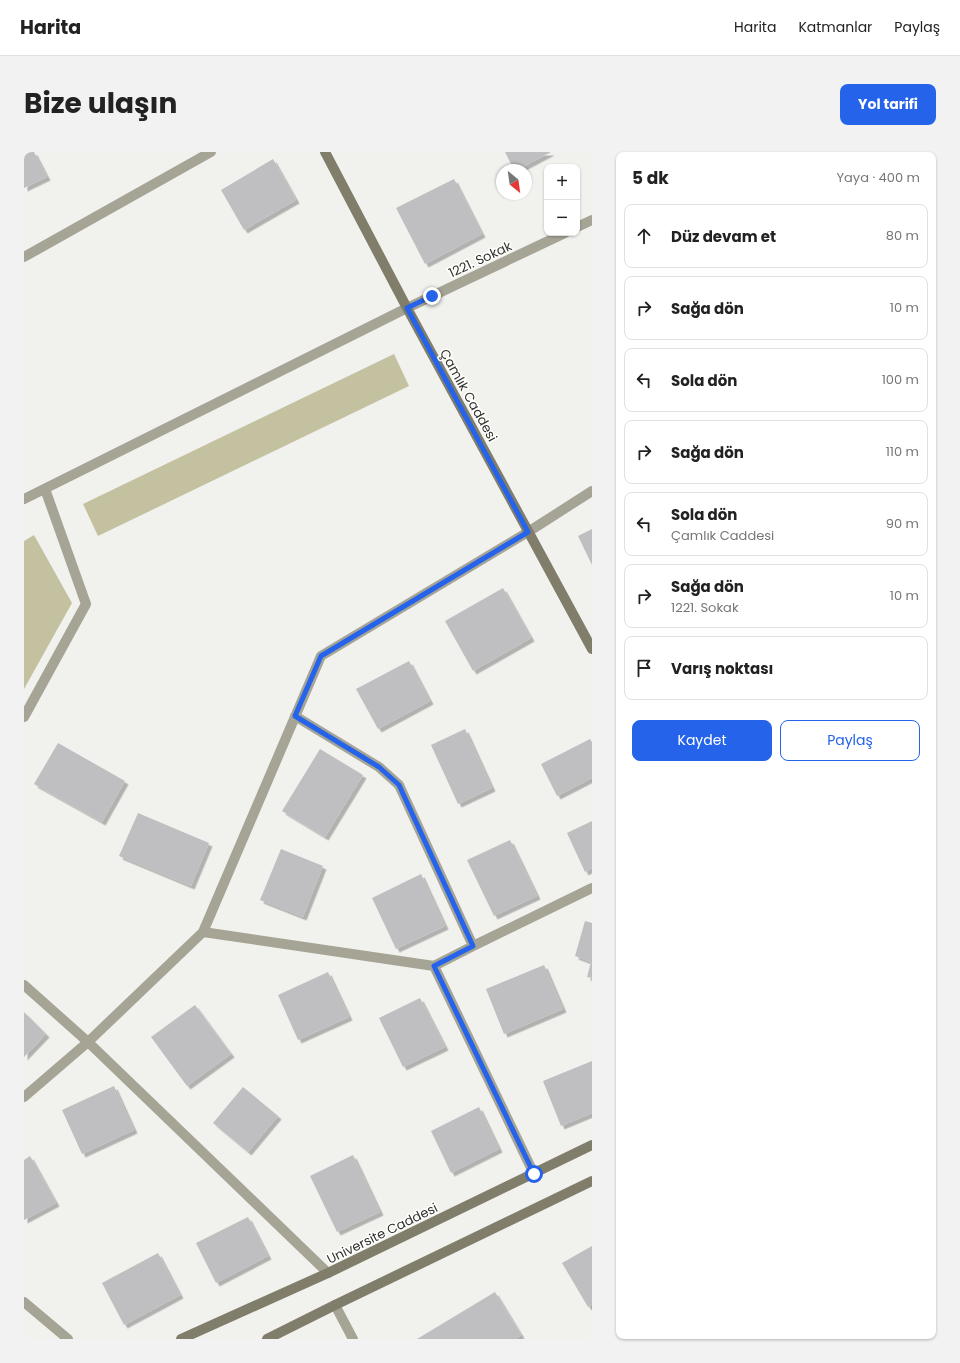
<!DOCTYPE html>
<html lang="tr">
<head>
<meta charset="utf-8">
<style>
	:root { --surface:#fff; --page:#f2f2f2; --text:#222; --muted:#767676; --line:#e0e0e0; --accent:#2563eb }
	body { margin:0; font-family:Poppins,sans-serif; background:var(--page); color:var(--text) }
	.controls { position:absolute; right:12px; top:12px; display:grid; overflow:hidden; border-radius:8px; box-shadow:0 1px 3px #0004 }
	.controls button { width:36px; height:36px; display:grid; place-items:center; padding:0; border:0; border-bottom:1px solid var(--line); background:var(--surface); color:var(--text); font:20px sans-serif }
	.compass { position:absolute; left:472px; top:12px; width:36px; height:36px; border-radius:50%; background:var(--surface); box-shadow:0 1px 3px #0004; rotate:151deg }
	.stop { position:absolute; width:12px; height:12px; margin:-9px; border:3px solid #2563eb; border-radius:50%; background:#fff }
	.stop.end { background:#2563eb; border-color:#fff; box-shadow:0 1px 4px #0008 }
	.list { margin:0; padding:0; list-style:none }
	h2 { display:flex; justify-content:space-between; align-items:center; height:52px; margin:0; padding:0 16px; font-size:17px }
	h2 small { font-size:13px; font-weight:400; color:var(--muted) }
	.list li { display:grid; grid-template-columns:26px 1fr auto; gap:12px; align-items:center; box-sizing:border-box; height:64px; margin:0 8px 8px; padding:0 8px; border:1px solid var(--line); border-radius:8px }
	.list b { display:block; font-size:15px; white-space:nowrap }
	.list p { margin:0; font-size:13px; white-space:nowrap; color:var(--muted) }
	.list em { font-size:13px; font-style:normal; color:var(--muted) }
	.actions { display:flex; gap:8px; padding:12px 16px }
	.actions a { flex:1; padding:9px 0; border:1px solid var(--accent); border-radius:8px; text-align:center; font-size:14px; color:var(--accent) }
	.actions .main { background:var(--accent); color:#fff }
	.icon { flex:none; width:22px; height:22px; fill:none; stroke:currentColor; stroke-width:2; stroke-linecap:round; stroke-linejoin:round }
	.map { position:relative; flex:none; width:568px; height:1187px; overflow:hidden; border-radius:8px }
	header { display:flex; align-items:center; gap:24px; box-sizing:border-box; height:56px; padding:0 20px; background:var(--surface); border-bottom:1px solid var(--line) }
	header strong { font-size:19px }
	nav { display:flex; gap:22px; margin-inline-start:auto; font-size:14px }
	.intro { display:flex; align-items:center; justify-content:space-between; box-sizing:border-box; height:96px; padding:0 24px }
	h1 { margin:0; font-size:28px }
	.button { padding:10px 18px; border-radius:8px; background:var(--accent); color:#fff; font-size:14px; font-weight:700 }
	main { display:flex; gap:24px; padding:0 24px }
	aside { flex:1; background:var(--surface); border-radius:8px; box-shadow:0 1px 3px #0004 }
	.map>svg:first-child { display:block }
	.green { fill:#c4c1a0 }
	.building { fill:#bfbfc2; filter:url(#shadow) }
	.lines { fill:none; stroke-linecap:round; stroke-linejoin:round }
	.street { stroke:#a5a495; stroke-width:10 }
	.secondary { stroke:#807e6a; stroke-width:10 }
	.route { stroke:#2563eb; stroke-width:5 }
	.labels { text-anchor:middle; stroke-width:3; stroke-linejoin:round; paint-order:stroke }
	.street-label { font-size:13px; fill:#313130; stroke:#fffffc }
</style>
</head>
<body>
<header>
<strong>Harita</strong>
<nav><a>Harita</a><a>Katmanlar</a><a>Paylaş</a></nav>
</header>
<div class="intro"><h1>Bize ulaşın</h1><a class="button">Yol tarifi</a></div>
<main>
<div class="map">
<svg width="568" height="1187" viewBox="0 0 568 1187">
	<defs>
		<filter id="shadow"><feDropShadow dx="3.5" dy="3.5" stdDeviation="0" flood-color="#0004"/></filter>
	</defs>
	<rect width="100%" height="100%" fill="#f1f1ee"/>
	<path class="green" d="M370,202L385,234L74,384L59,352Z
		M10,383L48,451L0,537V389Z"/>
	<path class="building" d="M0,0H10L23,25L0,36Z
		M481,0H527L493,18H490Z
		M249,7L272,48L220,78L197,38Z
		M430,27L458,82L401,112L372,56Z
		M568,377V413L554,384Z
		M479,436L507,486L449,519L421,469Z
		M385,509L406,549L354,577L332,537Z
		M441,577L468,636L434,652L407,593Z
		M566,587L568,590V626L533,644L517,612Z
		M34,591L101,629L78,670L10,632Z
		M296,597L339,623L301,685L258,659Z
		M114,661L185,691L167,734L95,704Z
		M568,669V716L561,720L543,681Z
		M486,688L513,744L470,764L443,708Z
		M257,697L299,714L279,765L236,748Z
		M397,722L421,774L372,797L348,746Z
		M561,769L568,771V826L563,825L567,810L551,804Z
		M520,813L539,857L480,882L462,837Z
		M304,820L325,865L274,888L254,843Z
		M396,846L421,895L379,915L355,866Z
		M171,853L207,902L163,934L127,885Z
		M0,860L22,882L0,905Z
		M568,909V961L537,974L519,929Z
		M90,934L110,978L58,1002L38,958Z
		M219,935L254,964L224,1000L189,971Z
		M455,955L475,997L427,1021L407,979Z
		M329,1003L356,1060L313,1080L286,1024Z
		M6,1004L32,1051L0,1068V1008Z
		M224,1065L244,1104L192,1131L172,1091Z
		M568,1094V1152L564,1155L538,1111Z
		M134,1101L156,1143L100,1173L78,1131Z
		M471,1140L497,1183L491,1187H393Z"/>
	<g class="lines">
		<path class="street" d="M553,75L568,68
			M0,105L187,0
			M0,347L383,156L541,81
			M271,564L355,615L375,633L449,794
			M0,565L62,452L21,337
			M179,780L410,814L449,794L568,736
			M410,814L510,1022
			M0,833L64,890L304,1121
			M0,945L64,890L179,780L297,504L504,380L568,339
			M0,1150L44,1187
			M311,1153L329,1187"/>
		<path class="secondary" d="M301,0L383,156L568,497
			M157,1187L304,1121L568,993
			M243,1187L311,1153L568,1029"/>
	</g>
	<g class="lines">
		<path class="route" d="M408,144L383,156L504,380L297,504L271,564L355,615L375,633L449,794L410,814L510,1022"/>
	</g>
	<g class="labels">
		<g class="street-label">
			<text transform="translate(456 107) rotate(-25)" y="5">1221. Sokak</text>
			<text transform="translate(445 243) rotate(61)" y="5">Çamlık Caddesi</text>
			<text transform="translate(358 1081) rotate(-26)" y="5">Universite Caddesi</text>
		</g>
	</g>
</svg>
<div class="controls">
<button>+</button>
<button>−</button>
</div>
<svg class="compass" viewBox="-18 -18 36 36"><path d="M0-13l5 13h-10z" fill="#e53935"/><path d="M0 13l5-13h-10z" fill="#767676"/></svg>
<div class="stop" style="left:510px;top:1022px"></div>
<div class="stop end" style="left:408px;top:144px"></div>
</div>
<aside>
<h2>5 dk<small>Yaya · 400 m</small></h2>
<ul class="list">
<li><svg class="icon" aria-label="ahead" viewBox="0 0 24 24"><path d="M12 20V5M6 11l6-6 6 6"/></svg><div><b>Düz devam et</b></div><em>80 m</em></li>
<li><svg class="icon" aria-label="right" viewBox="0 0 24 24"><path d="M7 20v-9h11M14 6l5 5-5 5"/></svg><div><b>Sağa dön</b></div><em>10 m</em></li>
<li><svg class="icon" aria-label="left" viewBox="0 0 24 24"><path d="M17 20v-9H6M10 6l-5 5 5 5"/></svg><div><b>Sola dön</b></div><em>100 m</em></li>
<li><svg class="icon" aria-label="right" viewBox="0 0 24 24"><path d="M7 20v-9h11M14 6l5 5-5 5"/></svg><div><b>Sağa dön</b></div><em>110 m</em></li>
<li><svg class="icon" aria-label="left" viewBox="0 0 24 24"><path d="M17 20v-9H6M10 6l-5 5 5 5"/></svg><div><b>Sola dön</b><p>Çamlık Caddesi</p></div><em>90 m</em></li>
<li><svg class="icon" aria-label="right" viewBox="0 0 24 24"><path d="M7 20v-9h11M14 6l5 5-5 5"/></svg><div><b>Sağa dön</b><p>1221. Sokak</p></div><em>10 m</em></li>
<li><svg class="icon" aria-label="arrive" viewBox="0 0 24 24"><path d="M6 21V4h12l-3 4 3 4H6"/></svg><div><b>Varış noktası</b></div></li>
</ul>
<div class="actions"><a class="main">Kaydet</a><a>Paylaş</a></div>
</aside>
</main>
</body>
</html>
